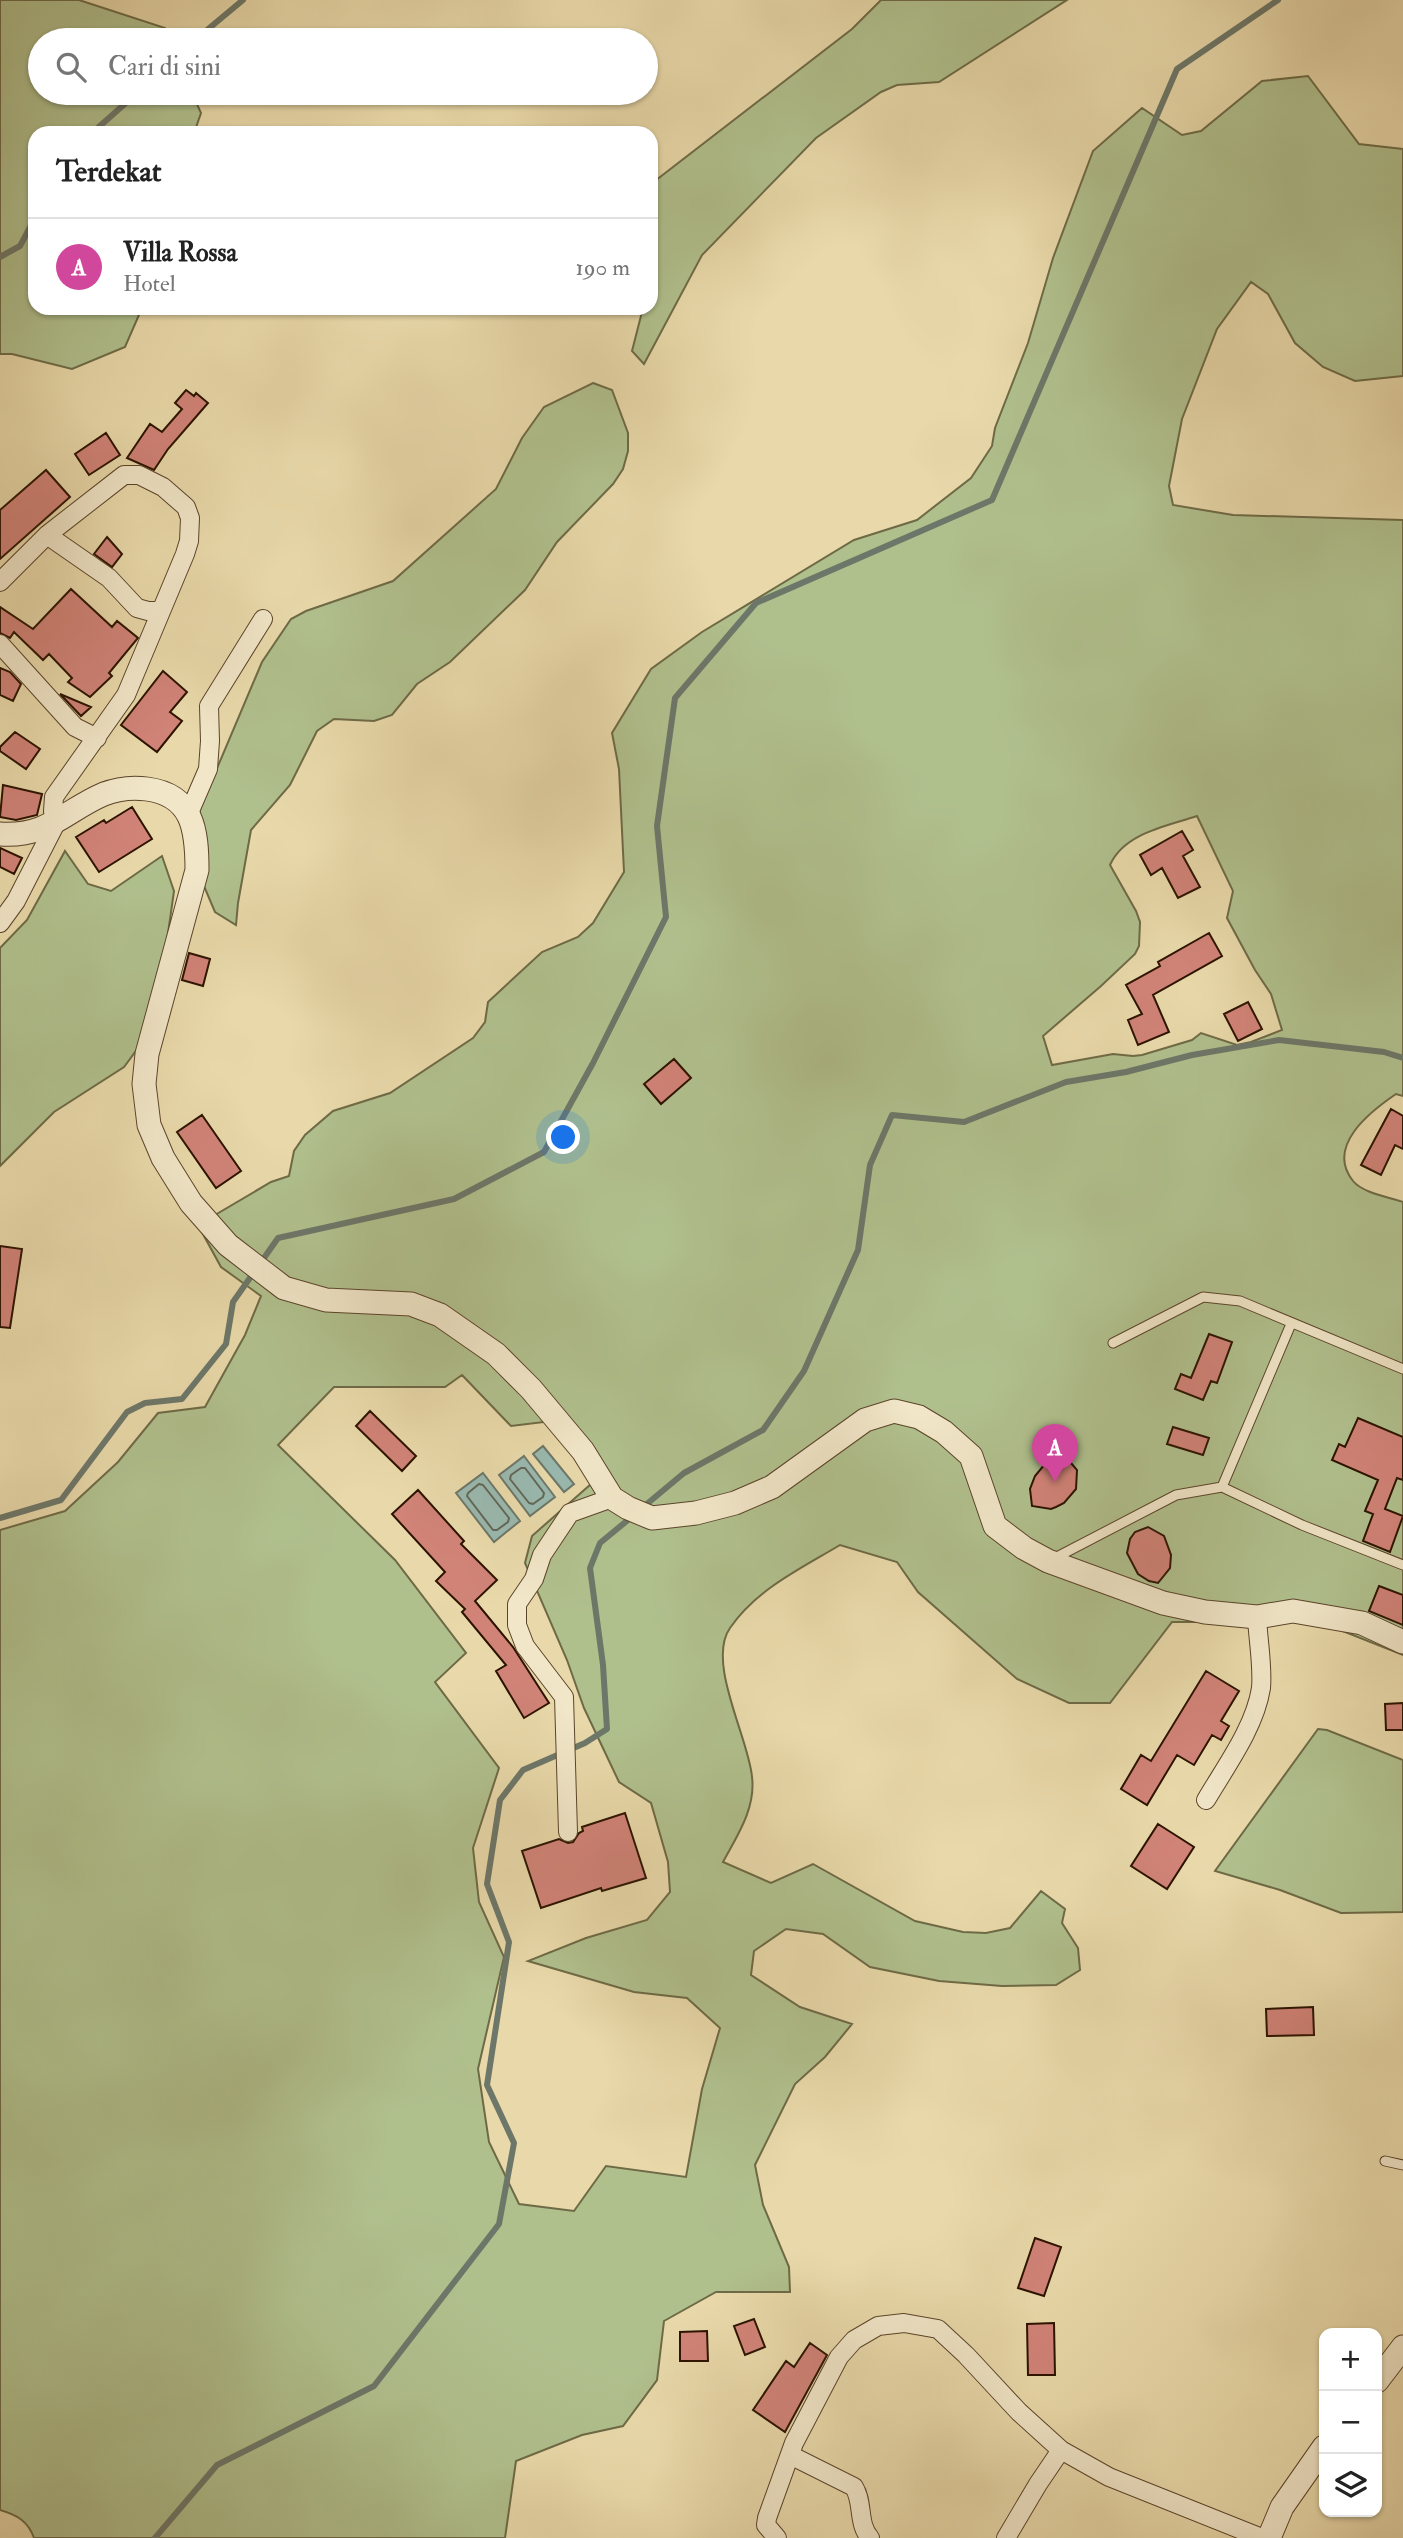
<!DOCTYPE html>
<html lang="id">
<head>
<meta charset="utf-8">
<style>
	:root { --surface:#fff; --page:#f2f2f2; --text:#222; --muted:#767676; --line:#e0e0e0; --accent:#0f766e }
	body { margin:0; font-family:"IM FELL Double Pica",serif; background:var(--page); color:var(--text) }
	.controls { position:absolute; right:21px; bottom:21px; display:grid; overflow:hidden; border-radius:14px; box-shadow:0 2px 5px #0004 }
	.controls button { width:63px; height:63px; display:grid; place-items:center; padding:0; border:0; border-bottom:2px solid var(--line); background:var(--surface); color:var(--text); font:35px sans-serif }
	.you { position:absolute; left:564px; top:1138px; width:24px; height:24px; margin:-18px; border:5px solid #fff; border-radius:50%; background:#1a73e8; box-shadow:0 0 0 10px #1a73e833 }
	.badge { display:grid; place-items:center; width:46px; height:46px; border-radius:50%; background:var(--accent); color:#fff; font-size:23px; font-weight:700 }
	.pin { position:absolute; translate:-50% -58px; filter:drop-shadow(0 2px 4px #0008) }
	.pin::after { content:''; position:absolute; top:37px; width:24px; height:21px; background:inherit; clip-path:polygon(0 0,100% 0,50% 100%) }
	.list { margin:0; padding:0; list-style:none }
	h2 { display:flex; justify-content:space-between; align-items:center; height:91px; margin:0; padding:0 28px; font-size:30px }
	h2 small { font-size:23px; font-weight:400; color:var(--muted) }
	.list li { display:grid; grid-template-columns:46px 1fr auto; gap:21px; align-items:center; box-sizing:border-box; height:98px; padding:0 28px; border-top:2px solid var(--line) }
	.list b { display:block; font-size:26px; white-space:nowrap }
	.list p { margin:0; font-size:23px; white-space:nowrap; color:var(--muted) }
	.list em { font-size:23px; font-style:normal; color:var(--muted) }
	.icon { flex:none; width:38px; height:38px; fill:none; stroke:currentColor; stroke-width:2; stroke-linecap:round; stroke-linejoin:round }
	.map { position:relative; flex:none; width:1403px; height:2538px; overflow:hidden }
	.search { position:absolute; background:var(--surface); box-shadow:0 2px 5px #0004; left:28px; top:28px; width:630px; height:77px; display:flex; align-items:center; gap:18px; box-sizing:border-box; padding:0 24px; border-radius:38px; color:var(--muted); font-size:26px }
	.panel { position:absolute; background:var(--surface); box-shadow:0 2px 5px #0004; left:28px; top:126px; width:630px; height:189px; border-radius:21px }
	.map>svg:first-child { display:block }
	.green { fill:#b0c08d; stroke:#6e6a46; stroke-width:2; fill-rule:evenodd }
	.water { fill:#99b9af; stroke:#6d7769; stroke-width:2 }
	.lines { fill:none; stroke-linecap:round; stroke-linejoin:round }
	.shore { stroke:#626658; stroke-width:2 }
	.stream { stroke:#6d7769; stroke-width:6 }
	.building { fill:#d18378; stroke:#2c1300; stroke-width:2 }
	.service-casing { stroke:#5b442a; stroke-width:11 }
	.minor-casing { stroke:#5b442a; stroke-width:20 }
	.tertiary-casing { stroke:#5b442a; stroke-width:25 }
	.service { stroke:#f1e6c8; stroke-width:9 }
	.minor { stroke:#f1e6c8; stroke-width:18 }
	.tertiary { stroke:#f1e6c8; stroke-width:23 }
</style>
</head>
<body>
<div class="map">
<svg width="1403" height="2538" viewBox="0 0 1403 2538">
	<rect width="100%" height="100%" fill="#e9d9aa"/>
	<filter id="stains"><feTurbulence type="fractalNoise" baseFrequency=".00286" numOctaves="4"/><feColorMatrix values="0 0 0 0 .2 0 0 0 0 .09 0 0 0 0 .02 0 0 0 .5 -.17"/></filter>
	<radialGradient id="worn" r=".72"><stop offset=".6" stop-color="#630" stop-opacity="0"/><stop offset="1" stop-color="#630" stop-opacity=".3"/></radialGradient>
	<path class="green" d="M0,0H79L165,28L170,40H40V93H192L201,113L194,133H35V308H142L125,347L72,369L12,354H0Z
		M881,0H1067L939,82L897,85L881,92L816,138L702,255L644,364L632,351L643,308H651V184L852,29Z
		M1308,76L1359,144L1403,149V376L1355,381L1323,367L1295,343L1268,294L1251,282L1217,329L1182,419L1169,486L1173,505L1233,515L1403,520V1096L1396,1094C1371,1111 1325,1146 1353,1181C1363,1193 1388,1197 1403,1202V1655L1320,1622H1172L1110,1703H1069L1017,1679L918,1592L897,1562L840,1545C800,1569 757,1589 730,1628C706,1662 749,1739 752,1777C756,1808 737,1836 723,1862L771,1883L813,1864L915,1921L963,1932L986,1933L1010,1928L1041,1891L1065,1909L1062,1923L1078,1948L1080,1970L1056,1985L1002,1986L939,1981L870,1967L823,1934L786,1929L754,1951L751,1975L800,2007L852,2024L825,2057L795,2084L755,2165L763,2205L789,2267L790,2292H716L664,2321L657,2380L623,2426L582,2435L516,2461L505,2538H34C28,2521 17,2515 0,2510V1530L65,1511L118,1462L158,1413L205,1407L245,1335L261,1296L221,1267L198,1225L271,1182L289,1176L294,1151L305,1135L333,1111L390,1093L473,1038L485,1022L488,1002L542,952L578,937L593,923L624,872L619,769L612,733L651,669L702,632L854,540L917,520L971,478L992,446L995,428L1028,343L1053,258L1093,151L1142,108L1182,135L1201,131L1262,81ZM1197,816L1233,891L1227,918L1255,970L1271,994L1282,1030L1251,1042L1237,1045L1201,1033L1192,1040L1142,1055L1133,1056L1113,1054L1052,1065L1043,1036L1101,986L1135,954L1139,946L1140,922L1136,911L1110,865C1124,833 1167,826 1197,816ZM462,1375L511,1426L552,1421L591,1484L532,1536L525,1563L567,1660L584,1708L619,1782L651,1803L668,1862L670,1892L647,1920L586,1938L528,1961L634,1992L687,1998L720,2028L702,2089L686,2177L606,2166L574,2211L519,2204L489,2142L478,2069L504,1957L479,1902L473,1848L499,1768L435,1682L466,1653L395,1560L278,1445L334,1387H445Z
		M593,383L612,390L628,433V451L623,469L613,484L557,542L525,590L450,662L417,684L392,715L374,721L334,719L317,731L290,785L251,830L238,903L236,925L215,912L198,872L193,825L262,662L291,619L306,611L393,581L496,489L522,438L544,407Z
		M65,851L88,884L111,891L162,856L174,891L155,1025L124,1067L54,1112L0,1166V948L27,920Z
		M1318,1729L1327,1730L1403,1760V1912L1341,1913L1280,1890L1215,1871Z"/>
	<path class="water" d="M543,1446L574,1484L564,1492L533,1454Z
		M524,1456L555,1497L530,1516L499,1475Z
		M483,1473L520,1521L494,1542L456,1493Z"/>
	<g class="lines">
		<path class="shore" d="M521,1468H525L544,1493L543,1497L533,1504L529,1503L510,1479L511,1475Z
			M479,1484L483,1485L509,1518L508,1522L497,1530H493L467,1496L468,1493Z"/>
		<path class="stream" d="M195,40L243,0
			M92,133L137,93
			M0,257L20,246L35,218
			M642,1508L684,1473L763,1430L804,1371L858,1250L870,1165L892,1115L964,1122L1066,1082L1126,1072L1192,1055L1279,1040L1384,1052L1403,1058
			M0,1518L61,1500L127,1412L145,1403L182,1399L226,1344L233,1302L278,1238L454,1199L544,1152L593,1063L666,917L657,826L675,698L756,603L992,500L1177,69L1278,0
			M155,2538L217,2465L374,2386L499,2224L514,2143L487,2085L509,1942L487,1884L500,1800L523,1770L585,1743L607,1729L603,1665L590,1568L600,1543L634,1515"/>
	</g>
	<path class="building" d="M186,390L194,396L196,393L208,403L168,449L154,470L127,458L150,424L162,432L182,409L175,403Z
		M106,433L120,455L89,475L75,454Z
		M46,470L70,497L0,559V510Z
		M107,537L122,554L112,567L94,554Z
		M71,589L112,627L117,621L138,638L109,673L112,676L90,697L68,682L72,678L49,654L43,660L14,632L10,638L0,633V607L33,629Z
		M0,668L10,672L21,684L13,701L0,695Z
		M163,671L187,692L170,712L182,721L157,752L121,725Z
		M60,694L91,707L81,716Z
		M15,732L40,749L26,769L0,751V747Z
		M3,785L42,794L37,815L16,820L0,817Z
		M132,807L152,839L99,872L76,837L104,820L106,823Z
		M1182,831L1193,850L1183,856L1200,887L1178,898L1162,868L1151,875L1140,855Z
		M0,848L22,858L14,874L0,867Z
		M1209,933L1222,956L1153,995L1169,1032L1138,1045L1128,1020L1142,1014L1126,985L1160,966L1158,962Z
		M189,953L210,959L203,986L182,980Z
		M1248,1002L1262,1029L1238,1041L1224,1014Z
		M674,1059L691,1078L661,1104L644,1084Z
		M1391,1109L1403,1116V1149L1395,1145L1381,1175L1361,1165Z
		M202,1115L241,1171L216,1188L177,1132Z
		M0,1246L22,1249L10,1328L0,1327Z
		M1209,1334L1232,1342L1217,1383L1211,1381L1203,1400L1175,1389L1181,1374L1191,1378Z
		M370,1411L416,1456L402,1471L356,1426Z
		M1358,1418L1403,1437V1480L1397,1478L1385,1509L1403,1516L1390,1552L1363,1541L1373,1514L1365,1511L1378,1480L1332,1460L1339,1444L1345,1447Z
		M1173,1427L1209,1438L1203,1455L1167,1444Z
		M1057,1460L1071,1463L1077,1470L1076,1489L1064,1503L1056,1507L1051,1509L1032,1506L1030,1489L1035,1476L1044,1465Z
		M418,1490L464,1541L461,1544L497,1580L475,1601L513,1647L549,1703L524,1718L496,1671L506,1665L462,1612L465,1609L436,1581L445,1572L392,1514Z
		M1148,1527L1164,1536L1171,1555L1170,1568L1158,1583L1149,1581L1138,1574L1127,1553L1130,1539L1135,1532Z
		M1379,1586L1403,1595V1625L1369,1611Z
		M1206,1671L1239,1691L1221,1721L1229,1726L1221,1740L1212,1735L1194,1765L1177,1755L1147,1805L1121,1789L1141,1755L1151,1761Z
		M1403,1703V1730H1386L1385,1704Z
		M625,1813L646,1878L602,1891L601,1888L541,1908L522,1851L559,1839L568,1843L573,1842L579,1833L583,1831L582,1827Z
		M1158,1824L1194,1847L1167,1889L1131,1866Z
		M1313,2007L1314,2035L1267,2036L1266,2009Z
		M1035,2238L1061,2247L1044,2296L1018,2288Z
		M754,2319L765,2347L745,2355L734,2326Z
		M1054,2323L1055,2375H1028L1027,2324Z
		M707,2331L708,2361H680V2332Z
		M810,2343L827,2355L785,2432L753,2410L786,2361L794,2367Z"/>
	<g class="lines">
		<defs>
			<path id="service" d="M1113,1343L1203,1297L1240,1301L1403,1369
				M1222,1487L1291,1324
				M1053,1559L1176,1495L1222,1487L1302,1525L1403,1565
				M1385,2161L1403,2165"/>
			<path id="minor" d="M47,535L109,578L137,608L148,611H161
				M0,582L47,535L124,475H139L163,487L186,507L190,518L189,541L185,554L126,695L54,797L53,811L56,823L16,901L0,923
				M0,644L75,727L97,738
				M189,813L208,769L210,741L209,706L263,619
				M1206,1800C1226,1766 1255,1727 1261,1688C1263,1666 1258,1640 1257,1617
				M568,1832L564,1697L525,1646L517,1625V1604L534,1579L542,1555L570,1513L612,1498
				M790,2455L854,2487C864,2503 857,2523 870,2538
				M777,2538L766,2525L767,2518L794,2443L839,2357L854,2340L878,2326L904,2323L938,2329L966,2355L1019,2412L1061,2450L1109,2477L1262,2538
				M1006,2538L1038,2484L1061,2450"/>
			<path id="tertiary" d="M0,834C49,837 64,811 104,794C117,789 133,787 147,789C193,795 197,830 197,870L147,1054L144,1084L149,1125L163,1158L191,1203L228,1245L284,1288L326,1300L411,1304L440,1315L496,1354L531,1389L583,1451L612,1498L628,1508L652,1518L696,1513L735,1503L772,1487L865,1420L894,1411L919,1417L944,1432L971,1456L995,1526L1024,1548L1048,1561L1163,1603L1205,1612L1257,1617L1293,1611L1362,1623L1403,1642
				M1377,2381L1403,2347
				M1269,2538L1282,2507L1324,2447"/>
		</defs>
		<use href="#service" class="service-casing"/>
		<use href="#minor" class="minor-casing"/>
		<use href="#tertiary" class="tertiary-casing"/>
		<use href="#service" class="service"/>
		<use href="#minor" class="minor"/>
		<use href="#tertiary" class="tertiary"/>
	</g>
	<rect width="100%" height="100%" filter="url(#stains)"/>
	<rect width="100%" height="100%" fill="url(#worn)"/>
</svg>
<div class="controls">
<button>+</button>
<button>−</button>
<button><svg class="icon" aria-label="layers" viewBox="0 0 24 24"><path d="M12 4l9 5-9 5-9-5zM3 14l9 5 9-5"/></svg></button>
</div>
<div class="you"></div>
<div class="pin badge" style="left:1055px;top:1482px;background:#d1479c">A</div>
<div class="search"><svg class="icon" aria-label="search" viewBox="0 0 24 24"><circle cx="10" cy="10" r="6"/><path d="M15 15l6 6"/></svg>Cari di sini</div>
<section class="panel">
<h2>Terdekat<small></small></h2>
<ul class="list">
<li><span class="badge" style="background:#d1479c">A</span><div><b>Villa Rossa</b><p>Hotel</p></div><em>190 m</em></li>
</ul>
</section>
</div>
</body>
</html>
